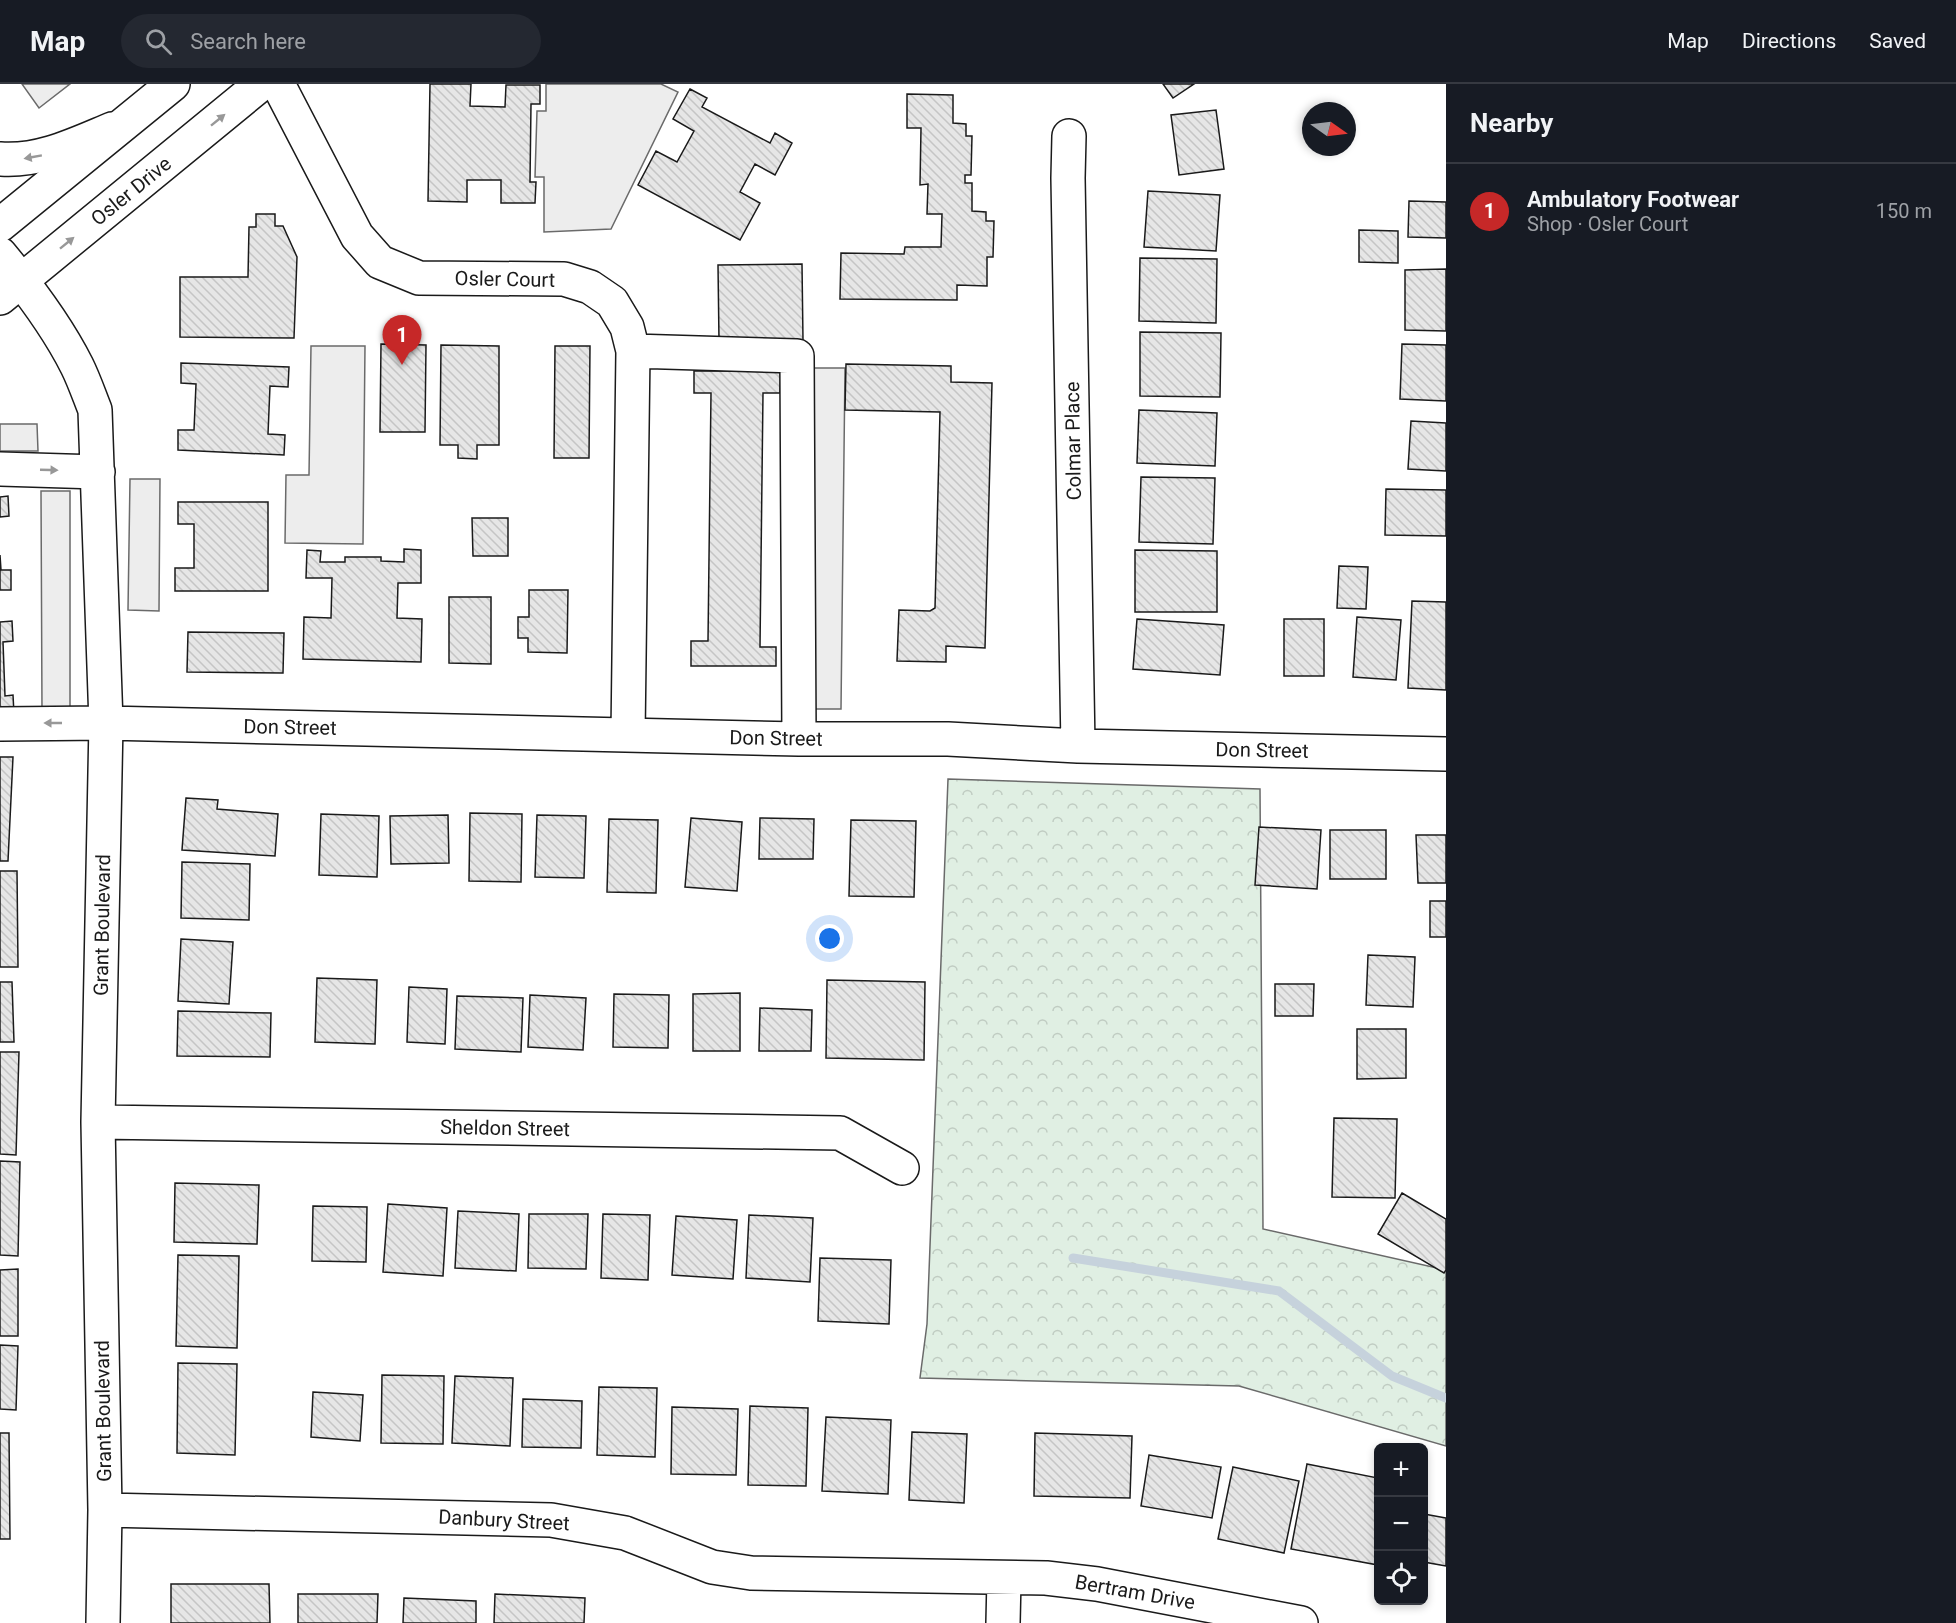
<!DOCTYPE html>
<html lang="en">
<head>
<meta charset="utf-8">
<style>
	:root { --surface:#171b24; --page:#242831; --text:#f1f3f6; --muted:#9ea1a6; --line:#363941; --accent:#c62828 }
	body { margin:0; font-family:Roboto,sans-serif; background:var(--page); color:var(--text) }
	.controls { position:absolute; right:18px; bottom:18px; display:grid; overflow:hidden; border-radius:9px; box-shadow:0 3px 9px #0003 }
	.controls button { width:54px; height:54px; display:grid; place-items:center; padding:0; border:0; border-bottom:2px solid var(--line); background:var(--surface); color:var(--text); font:30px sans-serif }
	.compass { position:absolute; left:1302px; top:18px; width:54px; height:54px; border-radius:50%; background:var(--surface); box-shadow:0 3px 9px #0003; rotate:104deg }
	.you { position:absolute; left:830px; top:855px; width:21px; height:21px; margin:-15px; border:4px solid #fff; border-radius:50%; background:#1a73e8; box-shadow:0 0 0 9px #1a73e833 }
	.badge { display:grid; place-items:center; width:39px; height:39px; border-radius:50%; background:var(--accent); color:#fff; font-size:20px; font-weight:700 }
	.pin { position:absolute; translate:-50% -50px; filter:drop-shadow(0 2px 3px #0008) }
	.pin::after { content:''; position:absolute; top:32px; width:21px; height:18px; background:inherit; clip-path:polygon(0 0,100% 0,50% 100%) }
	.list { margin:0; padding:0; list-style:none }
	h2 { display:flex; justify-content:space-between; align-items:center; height:78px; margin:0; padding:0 24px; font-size:26px }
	h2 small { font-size:20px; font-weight:400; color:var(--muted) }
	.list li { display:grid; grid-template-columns:39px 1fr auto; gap:18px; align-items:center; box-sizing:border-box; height:96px; padding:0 24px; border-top:2px solid var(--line) }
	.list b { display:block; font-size:22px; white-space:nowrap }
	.list p { margin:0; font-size:20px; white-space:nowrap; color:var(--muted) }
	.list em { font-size:20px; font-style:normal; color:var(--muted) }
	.icon { flex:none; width:33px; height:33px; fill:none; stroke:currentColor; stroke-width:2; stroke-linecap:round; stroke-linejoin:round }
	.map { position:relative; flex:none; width:1446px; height:1539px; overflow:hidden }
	header { display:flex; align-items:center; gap:36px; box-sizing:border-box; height:84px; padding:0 30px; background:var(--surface); border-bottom:2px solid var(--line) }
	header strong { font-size:28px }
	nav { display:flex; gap:33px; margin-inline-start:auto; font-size:21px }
	.search { width:420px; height:54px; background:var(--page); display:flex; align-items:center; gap:15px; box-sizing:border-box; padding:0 21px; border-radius:33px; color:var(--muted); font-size:22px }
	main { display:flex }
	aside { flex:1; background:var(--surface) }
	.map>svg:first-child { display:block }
	.forest { fill:url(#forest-crowns); stroke:#6a6a6a; stroke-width:1.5 }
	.parking { fill:#ededed; stroke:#6a6a6a; stroke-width:1.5 }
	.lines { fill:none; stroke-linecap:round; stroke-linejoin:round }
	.stream { stroke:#c6d2dc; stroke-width:9 }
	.building { fill:url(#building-back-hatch); stroke:#1a1a1a; stroke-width:1.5 }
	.minor-casing { stroke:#1a1a1a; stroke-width:36 }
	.major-casing { stroke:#1a1a1a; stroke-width:36 }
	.minor { stroke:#fff; stroke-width:33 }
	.major { stroke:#fff; stroke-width:33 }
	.oneway { fill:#989898 }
	.labels { text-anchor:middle; stroke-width:4.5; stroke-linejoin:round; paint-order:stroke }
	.street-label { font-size:20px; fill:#1a1a1a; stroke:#fff }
</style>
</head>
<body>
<header>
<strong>Map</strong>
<div class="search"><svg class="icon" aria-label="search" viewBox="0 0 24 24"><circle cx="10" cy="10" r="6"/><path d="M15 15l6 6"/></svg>Search here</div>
<nav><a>Map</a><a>Directions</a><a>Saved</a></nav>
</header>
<main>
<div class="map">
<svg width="1446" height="1539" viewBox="0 0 1446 1539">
	<defs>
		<pattern id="forest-crowns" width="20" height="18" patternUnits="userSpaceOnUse" patternTransform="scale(1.5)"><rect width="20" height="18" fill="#e0efe3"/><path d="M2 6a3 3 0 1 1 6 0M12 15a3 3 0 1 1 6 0" fill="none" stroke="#c0ccc2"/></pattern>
		<pattern id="building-back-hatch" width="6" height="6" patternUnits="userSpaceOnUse" patternTransform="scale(1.5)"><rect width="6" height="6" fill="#e6e6e6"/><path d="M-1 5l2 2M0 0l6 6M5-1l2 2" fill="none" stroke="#c5c5c5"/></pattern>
	</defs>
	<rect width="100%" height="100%" fill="#fff"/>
	<path class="forest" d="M948,695L1260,705L1263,1145L1446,1186V1362L1239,1302L920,1294L927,1240Z"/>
	<path class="parking" d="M22,0H70L39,24Z
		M546,0H661L678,8L611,145L544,148V93H535L537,27H546Z
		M311,262H365L363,460L285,459L286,391H309Z
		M794,284H845L841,625H790Z
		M0,340H37L38,367H0Z
		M130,395H160L159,527L128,526Z
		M41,407H70V628H42Z"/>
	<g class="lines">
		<path class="stream" d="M1073,1174L1279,1207L1392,1292L1446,1314"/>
	</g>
	<path class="building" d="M430,0H471L470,22L505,23L506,1H540V20H531L530,98H536L535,119H501V96H467V118L428,117Z
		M1163,0H1194L1173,14Z
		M690,5L707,14L702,23L770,59L775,49L792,59L775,91L755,80L740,108L760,119L740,156L638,101L656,67L677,78L694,47L673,35Z
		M907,10L953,11V39L966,40V52H972L971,91H965V99H972V127L986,128V137H994L993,173H987V202L957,201V216L840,215L841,169L904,170L905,163H941L942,130H927L928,100L920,101L921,44H907Z
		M1216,26L1224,85L1179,91L1171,31Z
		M1148,107L1220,111L1216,167L1144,163Z
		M1409,117L1446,118V154L1408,153Z
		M256,130H275V142H283L297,173L294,254L180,253V193H248L249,143H256Z
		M1359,146L1398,147V179L1359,178Z
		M1140,174L1217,175L1216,239L1139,237Z
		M802,180L803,256L719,257L718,181Z
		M1446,185V247L1405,246V186Z
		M1140,248L1221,249L1220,313L1140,312Z
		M381,260L426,261L425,348H380Z
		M1402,260L1446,261V317L1400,315Z
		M441,261L499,262V361H477V375L458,374V361H440Z
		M555,262H590L589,374H554Z
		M181,279L289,283L288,303L270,302L268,350L285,351L284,371L178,366V346H194L196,300L181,299Z
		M846,280L951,282V298L992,299L985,564L946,562V578L897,577L899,526L930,527L935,524L940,328L845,326Z
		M694,287H781L780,309H763L760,563H776V582H691V557H708L711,309H694Z
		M1139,326L1217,329L1215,382L1137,379Z
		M1411,337L1446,339V387L1408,385Z
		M1141,393L1215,394L1213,460L1139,458Z
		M1386,405L1446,406V452L1385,451Z
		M8,412L9,432L0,433V413Z
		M178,418H268V507H175V484H194V440H178Z
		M472,434H508V472H473Z
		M404,465L421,466V499H398L397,534L422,535L421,578L303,575L304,533L331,534L332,494H306L307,466L321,467L320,478H345V473H381V477L404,478Z
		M1135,466L1217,467V528H1135Z
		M0,471L1,486H11V506H0Z
		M1339,482L1368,483L1366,525L1337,524Z
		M529,506H568L567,569L528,568V554H518V533H529Z
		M449,513H491V580L449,579Z
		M1412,517L1446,518V606L1408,604Z
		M1357,533L1401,536L1396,596L1353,593Z
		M1137,535L1224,541L1220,591L1133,585Z
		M1284,535H1324V592H1284Z
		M12,537L13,557L3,558L5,612L13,611L14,630L0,631V538Z
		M188,548L284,549L283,589L187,588Z
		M0,673H13L8,777H0Z
		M186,714L218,716L217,725L278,730L275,772L182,766Z
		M470,729L522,730L521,798L469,797Z
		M321,730L379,732L377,793L319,791Z
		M448,731L449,779L391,780L390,732Z
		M537,731L586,732L584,794L535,793Z
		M691,734L742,738L737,807L685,803Z
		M760,734L814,735L813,775H759Z
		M609,735L658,736L656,809L607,808Z
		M851,736L916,737L914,813L849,812Z
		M1259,743L1321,746L1317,805L1255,801Z
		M1330,746H1386V795H1330Z
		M1416,751H1446V799H1418Z
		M182,778L250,780L249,836L181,834Z
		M0,787H17L18,883H0Z
		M1430,817H1446V853H1430Z
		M181,855L233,858L229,920L178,917Z
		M1368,871L1415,873L1413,923L1366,921Z
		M317,894L377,896L375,960L315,958Z
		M827,896L925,898L924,976L826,974Z
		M0,898H12L14,958H0Z
		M1275,900H1314L1313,932H1275Z
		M409,903L447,905L445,960L407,958Z
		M740,909V967H693V910Z
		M614,910L669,911L668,964L613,963Z
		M530,911L586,914L583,966L528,963Z
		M457,912L523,914L521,968L455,965Z
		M760,924L812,926L811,967H759Z
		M178,927L271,929L270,973L177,972Z
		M1357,945H1406V994L1357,995Z
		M0,968H19L16,1071L0,1070Z
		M1334,1034L1397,1035L1395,1114L1332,1113Z
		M0,1077L20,1078L18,1172L0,1171Z
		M175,1099L259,1101L257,1160L174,1158Z
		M1402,1109L1446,1135V1186L1444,1189L1378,1150Z
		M388,1120L447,1124L443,1192L383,1188Z
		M313,1122L367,1123L366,1178L312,1177Z
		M458,1127L519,1130L516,1187L455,1184Z
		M529,1130H588L586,1185L528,1184Z
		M603,1130L650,1131L648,1196L601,1194Z
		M749,1131L813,1134L810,1198L746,1194Z
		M676,1132L737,1136L733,1195L672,1191Z
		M178,1171L239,1172L237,1264L176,1262Z
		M820,1174L891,1176L889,1240L818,1237Z
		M18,1185V1252H0V1186Z
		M0,1261L18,1262L16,1326L0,1325Z
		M178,1279L237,1280L235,1371L177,1369Z
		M382,1291L444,1292L443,1360L381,1359Z
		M455,1292L513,1294L510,1362L452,1359Z
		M599,1303L657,1304L655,1373L597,1371Z
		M313,1308L363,1311L360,1357L311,1353Z
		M523,1315L582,1317L581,1364L522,1363Z
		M750,1322L808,1324L806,1402L748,1401Z
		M672,1323L738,1325L736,1391L671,1390Z
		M826,1333L891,1336L888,1410L822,1407Z
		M912,1348L967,1350L964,1419L909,1416Z
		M0,1349H9L10,1455H0Z
		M1035,1349L1132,1352L1130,1414L1034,1412Z
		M1149,1371L1221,1383L1212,1434L1141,1422Z
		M1307,1380L1378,1394V1481L1291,1465Z
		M1233,1383L1299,1397L1284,1469L1218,1455Z
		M1424,1430L1446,1434V1482L1424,1478Z
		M171,1500H269L270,1539H171Z
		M298,1510H378L377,1539H298Z
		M495,1510L585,1514L584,1539H494Z
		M404,1514L476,1517V1539H403Z"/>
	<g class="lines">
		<defs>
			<path id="minor" d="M278,0L357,152L380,178L419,194L564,195L590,203L612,218L627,243L633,267L628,651
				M1069,52L1068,94L1078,662
				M0,75C40,78 76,60 112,45
				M0,170C29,205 57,242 77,282C84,296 89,311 95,326L106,639L98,1038L105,1426L103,1539
				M633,267L797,272L799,655
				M0,385L98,388
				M0,640L106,639L799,655H948L1078,662L1446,670
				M98,1038L840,1049L902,1084
				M105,1426L551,1436L625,1449L712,1483L751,1489L1046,1494L1097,1500L1301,1539
				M1003,1539L1004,1494"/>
			<path id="major" d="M0,141L173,0
				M0,214L261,0"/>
		</defs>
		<use href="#minor" class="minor-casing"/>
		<use href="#major" class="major-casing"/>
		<use href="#minor" class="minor"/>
		<use href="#major" class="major"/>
	</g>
	<defs><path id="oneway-solid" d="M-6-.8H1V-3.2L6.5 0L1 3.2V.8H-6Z" transform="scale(1.5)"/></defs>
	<g class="oneway">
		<use href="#oneway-solid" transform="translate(218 36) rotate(-39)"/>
		<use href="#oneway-solid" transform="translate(33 73) rotate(170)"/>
		<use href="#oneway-solid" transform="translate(67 159) rotate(-39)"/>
		<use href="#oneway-solid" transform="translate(49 386) rotate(2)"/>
		<use href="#oneway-solid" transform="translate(53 639) rotate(-180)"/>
	</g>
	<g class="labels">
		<g class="street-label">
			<text transform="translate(131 107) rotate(-39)" y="7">Osler Drive</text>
			<text transform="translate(505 195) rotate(1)" y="7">Osler Court</text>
			<text transform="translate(1073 357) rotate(-91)" y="7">Colmar Place</text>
			<text transform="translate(290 643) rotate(1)" y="7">Don Street</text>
			<text transform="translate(776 654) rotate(1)" y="7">Don Street</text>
			<text transform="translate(1262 666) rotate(1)" y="7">Don Street</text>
			<text transform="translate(102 841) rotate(-89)" y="7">Grant Boulevard</text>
			<text transform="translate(505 1044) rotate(1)" y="7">Sheldon Street</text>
			<text transform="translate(103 1327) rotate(-91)" y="7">Grant Boulevard</text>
			<text transform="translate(504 1436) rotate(3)" y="7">Danbury Street</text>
			<text transform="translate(1135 1508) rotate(10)" y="7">Bertram Drive</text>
		</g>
	</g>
</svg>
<div class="controls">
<button>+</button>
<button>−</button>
<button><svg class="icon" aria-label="locate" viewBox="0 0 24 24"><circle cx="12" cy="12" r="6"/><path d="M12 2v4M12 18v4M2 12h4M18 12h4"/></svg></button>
</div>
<svg class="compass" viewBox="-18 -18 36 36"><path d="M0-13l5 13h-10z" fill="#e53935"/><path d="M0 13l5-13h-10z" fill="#9ea1a6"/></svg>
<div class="you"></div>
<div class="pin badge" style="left:402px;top:281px">1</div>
</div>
<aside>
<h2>Nearby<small></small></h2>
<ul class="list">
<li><span class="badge">1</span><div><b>Ambulatory Footwear</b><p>Shop · Osler Court</p></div><em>150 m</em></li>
</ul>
</aside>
</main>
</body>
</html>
